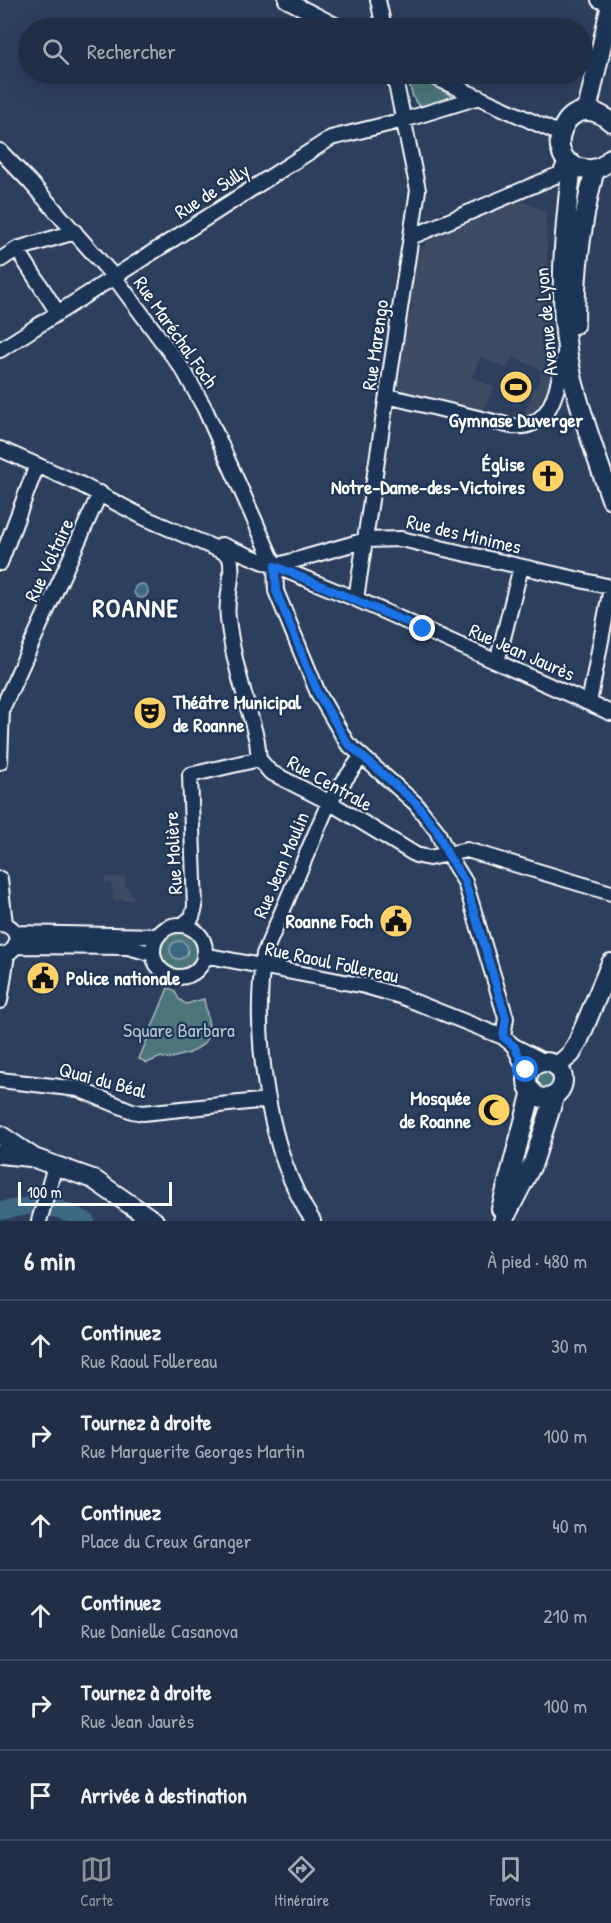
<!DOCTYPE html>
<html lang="fr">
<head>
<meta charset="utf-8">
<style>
	:root { --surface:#212f46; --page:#2d3b51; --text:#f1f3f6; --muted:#a2a9b3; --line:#3e4a5f; --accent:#8c9099 }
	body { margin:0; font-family:"Patrick Hand",sans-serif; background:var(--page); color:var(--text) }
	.scale { position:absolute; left:18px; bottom:15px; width:154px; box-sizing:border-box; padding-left:6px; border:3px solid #fff; border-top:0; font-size:16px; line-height:21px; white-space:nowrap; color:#fff; -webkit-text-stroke:4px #1d3557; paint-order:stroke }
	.stop { position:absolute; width:18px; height:18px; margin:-14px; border:4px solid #1a73e8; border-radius:50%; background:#fff }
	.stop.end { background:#1a73e8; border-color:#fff; box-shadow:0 2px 6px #0008 }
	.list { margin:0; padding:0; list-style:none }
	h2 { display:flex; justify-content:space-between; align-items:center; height:78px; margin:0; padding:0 24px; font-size:26px }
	h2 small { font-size:20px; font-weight:400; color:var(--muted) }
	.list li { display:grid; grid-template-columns:39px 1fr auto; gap:18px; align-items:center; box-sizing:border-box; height:90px; padding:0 24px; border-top:2px solid var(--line) }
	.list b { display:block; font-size:22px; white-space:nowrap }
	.list p { margin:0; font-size:20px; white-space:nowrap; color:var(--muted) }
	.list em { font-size:20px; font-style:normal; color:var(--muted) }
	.icon { flex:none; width:33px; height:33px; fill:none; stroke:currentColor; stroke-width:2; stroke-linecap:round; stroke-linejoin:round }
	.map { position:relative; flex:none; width:611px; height:1221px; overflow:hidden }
	.search { position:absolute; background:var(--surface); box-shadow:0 6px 24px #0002; left:18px; right:18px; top:18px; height:66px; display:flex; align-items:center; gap:15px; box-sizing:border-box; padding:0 21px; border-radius:33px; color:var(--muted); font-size:22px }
	.sheet { height:618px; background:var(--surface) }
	nav { display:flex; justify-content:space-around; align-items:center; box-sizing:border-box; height:84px; border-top:2px solid var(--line); background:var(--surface); font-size:16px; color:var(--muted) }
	nav a { display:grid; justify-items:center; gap:3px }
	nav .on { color:var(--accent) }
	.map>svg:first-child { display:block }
	.built { fill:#3e4b64 }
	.green { fill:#4e767a; stroke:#a6babc; stroke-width:1.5 }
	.water { fill:#3d6884; stroke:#8ba4b5; stroke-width:1.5 }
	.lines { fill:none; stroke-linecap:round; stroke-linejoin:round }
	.river { stroke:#3d6884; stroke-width:18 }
	.minor-casing { stroke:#fff; stroke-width:18 }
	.major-casing { stroke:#fff; stroke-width:22 }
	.minor { stroke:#1d3557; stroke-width:14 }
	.major { stroke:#1d3557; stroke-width:18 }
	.route { stroke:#1a73e8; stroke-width:8 }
	.labels { text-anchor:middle; stroke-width:4.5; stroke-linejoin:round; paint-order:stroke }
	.street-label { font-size:20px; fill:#fff; stroke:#1d3557 }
	.poi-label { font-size:20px; font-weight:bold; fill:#fff; stroke:#1d3557; text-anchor:end }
	.park-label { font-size:20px; fill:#afc1c3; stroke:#1d3557 }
	.district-label { font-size:26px; font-weight:bold; letter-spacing:1.5px; fill:#fff; stroke:#1d3557 }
</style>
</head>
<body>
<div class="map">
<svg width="611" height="1221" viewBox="0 0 611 1221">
	<rect width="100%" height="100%" fill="#2c3f5d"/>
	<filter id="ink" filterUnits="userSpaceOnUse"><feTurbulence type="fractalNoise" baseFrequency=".0167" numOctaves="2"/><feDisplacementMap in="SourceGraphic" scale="12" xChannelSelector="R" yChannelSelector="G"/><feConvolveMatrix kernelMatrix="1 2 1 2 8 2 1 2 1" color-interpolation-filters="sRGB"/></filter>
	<g filter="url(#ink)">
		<path class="built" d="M521,201L545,211L553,360L548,394L543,405L536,415L529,419L514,420L516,410L523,414L525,412L524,410L528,406L527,403L531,399L530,396L533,394V389L538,385L537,382L540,381V374L543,373V371L513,357L507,369L481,357L472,377L494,387L482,412L402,392L398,386L408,319L414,305L410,304L418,253L427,241Z
			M124,874L126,886L135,898L132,900L123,901L121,899L115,901L112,898L114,893L111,889L113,887L110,882L107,884L104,880L108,876L123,877Z"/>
		<path class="green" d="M411,74L452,96L453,99C420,108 416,116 408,78Z
			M159 950a20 20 0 1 1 40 0a20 20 0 1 1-40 0Z
			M168,988L174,990L179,999L186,1004L204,999L210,1031L204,1044L190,1053L168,1059L161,1057L147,1063L139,1059Z
			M534 1081a11 11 0 1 1 22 0a11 11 0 1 1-22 0Z"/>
		<path class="water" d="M134 591a7 7 0 1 1 14 0a7 7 0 1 1-14 0Z
			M170 950a9 9 0 1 1 18 0a9 9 0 1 1-18 0Z"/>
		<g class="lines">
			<path class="river" d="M0,1211L34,1205L59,1209L86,1221"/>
			<defs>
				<path id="minor" d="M286,0L341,28
					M378,0L384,28
					M599,0L611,4
					M427,74L560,134
					M0,151L30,182L115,278L184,371L205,409L275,566L276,591L318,693L347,743L415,803L437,831L447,853L465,882L506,1018L503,1037
					M411,237L560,174L567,160
					M17,249L58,313
					M0,260L17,249L75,232
					M0,350L331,138L404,120L479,97
					M387,396L511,426C556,431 557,382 566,349
					M0,449L80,484L145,518L224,552L230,557C235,577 225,598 228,618C232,659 247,701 257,741L259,759L270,772L329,802L416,855L429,858L467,850L611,893
					M222,545L356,599L611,713
					M0,563L37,465
					M275,566L366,540L401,539L611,587
					M356,599L418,190L394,74
					M497,662L521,567
					M589,703L611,588
					M0,762L2,709L100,493
					M0,879L5,924
					M0,924C22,925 22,954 0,955
					M183,925L192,917L195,907L190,775L259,759
					M153 951a26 26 0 1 1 52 0a26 26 0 1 1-52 0Z
					M16,933L158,936
					M16,946L128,947L153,954
					M204,955L365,986L400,996L503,1037L514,1046L545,1062
					M0,1001L7,955
					M514,1046L528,1076
					M0,1080L78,1089L132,1111L143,1113L268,1100
					M39,1221L55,1166
					M313,1221C267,1152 252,1035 264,954L329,802L361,757"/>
				<path id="major" d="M587,111L611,4
					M611,122C565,82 536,165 586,169C596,170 605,166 611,158
					M572,164C564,234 556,306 572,376C582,418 597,458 611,499
					M575,324C575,272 582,219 595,169
					M527 1080a18 18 0 1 1 36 0a18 18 0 1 1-36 0Z
					M557,1066L571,1054L578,1042L611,963
					M0,1135L34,1158L93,1179L154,1221
					M0,1154L30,1157
					M501,1209L532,1091
					M503,1221L533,1163L555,1095"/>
			</defs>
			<use href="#minor" class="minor-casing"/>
			<use href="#major" class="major-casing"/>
			<use href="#minor" class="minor"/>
			<use href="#major" class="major"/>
		</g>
	</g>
	<g class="lines" filter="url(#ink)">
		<path class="route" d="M423,629L275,566L276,591L318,693L347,743L416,803L437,831L447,853L465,882L506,1018L503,1037L514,1046L526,1070"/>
	</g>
	<defs>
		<symbol id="stadium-disc" viewBox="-11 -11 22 22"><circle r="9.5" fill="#ffd166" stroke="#1d3557"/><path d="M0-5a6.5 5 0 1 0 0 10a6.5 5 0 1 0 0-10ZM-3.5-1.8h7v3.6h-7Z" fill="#111"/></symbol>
		<symbol id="church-disc" viewBox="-11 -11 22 22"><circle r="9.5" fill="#ffd166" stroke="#1d3557"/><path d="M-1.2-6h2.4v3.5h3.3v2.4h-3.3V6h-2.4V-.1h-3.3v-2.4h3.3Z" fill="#111"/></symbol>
		<symbol id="theatre-disc" viewBox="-11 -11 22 22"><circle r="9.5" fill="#ffd166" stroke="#1d3557"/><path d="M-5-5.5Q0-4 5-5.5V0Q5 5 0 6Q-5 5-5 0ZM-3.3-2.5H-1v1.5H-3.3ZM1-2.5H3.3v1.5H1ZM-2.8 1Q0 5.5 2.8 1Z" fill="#111"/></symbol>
		<symbol id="civic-disc" viewBox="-11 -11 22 22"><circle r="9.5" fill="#ffd166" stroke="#1d3557"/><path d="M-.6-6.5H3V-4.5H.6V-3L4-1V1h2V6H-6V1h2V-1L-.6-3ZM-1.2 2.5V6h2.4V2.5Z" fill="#111"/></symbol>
		<symbol id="mosque-disc" viewBox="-11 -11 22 22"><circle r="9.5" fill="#ffd166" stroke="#1d3557"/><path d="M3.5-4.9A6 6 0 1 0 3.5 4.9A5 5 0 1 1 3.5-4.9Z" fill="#111"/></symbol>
	</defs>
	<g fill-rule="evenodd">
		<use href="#stadium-disc" x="497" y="368" width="38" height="38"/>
		<use href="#church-disc" x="529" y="457" width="38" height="38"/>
		<use href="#theatre-disc" x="131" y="694" width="38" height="38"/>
		<use href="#civic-disc" x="377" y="902" width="38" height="38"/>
		<use href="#civic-disc" x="24" y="959" width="38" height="38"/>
		<use href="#mosque-disc" x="475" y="1091" width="38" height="38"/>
	</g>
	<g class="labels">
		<g class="street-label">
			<text transform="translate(212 191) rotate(-33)" y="7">Rue de Sully</text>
			<text transform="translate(546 322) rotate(-95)" y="7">Avenue de Lyon</text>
			<text transform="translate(176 332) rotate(55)" y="7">Rue Maréchal Foch</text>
			<text transform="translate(375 345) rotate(-82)" y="7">Rue Marengo</text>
			<text transform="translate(464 534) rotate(13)" y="7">Rue des Minimes</text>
			<text transform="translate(49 560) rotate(-65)" y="7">Rue Voltaire</text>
			<text transform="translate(522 652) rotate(24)" y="7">Rue Jean Jaurès</text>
			<text transform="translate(330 783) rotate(29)" y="7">Rue Centrale</text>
			<text transform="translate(173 853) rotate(-93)" y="7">Rue Molière</text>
			<text transform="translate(281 865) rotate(-67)" y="7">Rue Jean Moulin</text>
			<text transform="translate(332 962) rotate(12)" y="7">Rue Raoul Follereau</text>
			<text transform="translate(103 1080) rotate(15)" y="7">Quai du Béal</text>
		</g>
		<g class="poi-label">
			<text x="516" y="427" text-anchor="middle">Gymnase Duverger</text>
			<text x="525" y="471">Église<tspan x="525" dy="23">Notre-Dame-des-Victoires</tspan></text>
			<text x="173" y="709" text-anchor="start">Théâtre Municipal<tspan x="173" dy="23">de Roanne</tspan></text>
			<text x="373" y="928">Roanne Foch</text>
			<text x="66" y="985" text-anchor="start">Police nationale</text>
			<text x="471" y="1105">Mosquée<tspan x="471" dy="23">de Roanne</tspan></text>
		</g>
		<g class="park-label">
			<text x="179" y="1037">Square Barbara</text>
		</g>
		<g class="district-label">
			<text x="136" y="617">ROANNE</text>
		</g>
	</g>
</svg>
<div class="scale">100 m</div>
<div class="stop" style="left:526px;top:1070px"></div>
<div class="stop end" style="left:423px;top:629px"></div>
<div class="search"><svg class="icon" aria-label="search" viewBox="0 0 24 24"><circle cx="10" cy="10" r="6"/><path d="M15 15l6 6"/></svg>Rechercher</div>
</div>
<section class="sheet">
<h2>6 min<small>À pied · 480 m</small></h2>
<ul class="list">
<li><svg class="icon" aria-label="ahead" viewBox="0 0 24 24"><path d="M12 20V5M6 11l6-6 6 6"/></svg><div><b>Continuez</b><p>Rue Raoul Follereau</p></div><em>30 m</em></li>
<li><svg class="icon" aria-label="right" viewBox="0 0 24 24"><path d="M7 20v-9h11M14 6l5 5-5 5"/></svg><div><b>Tournez à droite</b><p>Rue Marguerite Georges Martin</p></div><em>100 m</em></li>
<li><svg class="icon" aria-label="ahead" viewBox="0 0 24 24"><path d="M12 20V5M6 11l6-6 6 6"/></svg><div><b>Continuez</b><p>Place du Creux Granger</p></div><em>40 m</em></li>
<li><svg class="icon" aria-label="ahead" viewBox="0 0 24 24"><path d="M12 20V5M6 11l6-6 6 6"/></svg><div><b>Continuez</b><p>Rue Danielle Casanova</p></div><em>210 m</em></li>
<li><svg class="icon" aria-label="right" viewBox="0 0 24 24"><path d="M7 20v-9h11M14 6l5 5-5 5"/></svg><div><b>Tournez à droite</b><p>Rue Jean Jaurès</p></div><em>100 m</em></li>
<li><svg class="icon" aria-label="arrive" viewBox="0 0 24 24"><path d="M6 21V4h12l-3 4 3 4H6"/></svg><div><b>Arrivée à destination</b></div></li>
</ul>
</section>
<nav>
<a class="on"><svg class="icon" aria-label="map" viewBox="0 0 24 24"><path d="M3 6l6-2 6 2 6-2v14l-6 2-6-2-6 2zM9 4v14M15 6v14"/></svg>Carte</a>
<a><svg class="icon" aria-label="directions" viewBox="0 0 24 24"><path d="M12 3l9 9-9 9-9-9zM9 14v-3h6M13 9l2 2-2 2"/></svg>Itinéraire</a>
<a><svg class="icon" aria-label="saved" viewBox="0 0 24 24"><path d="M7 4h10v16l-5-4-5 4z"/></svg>Favoris</a>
</nav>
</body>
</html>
